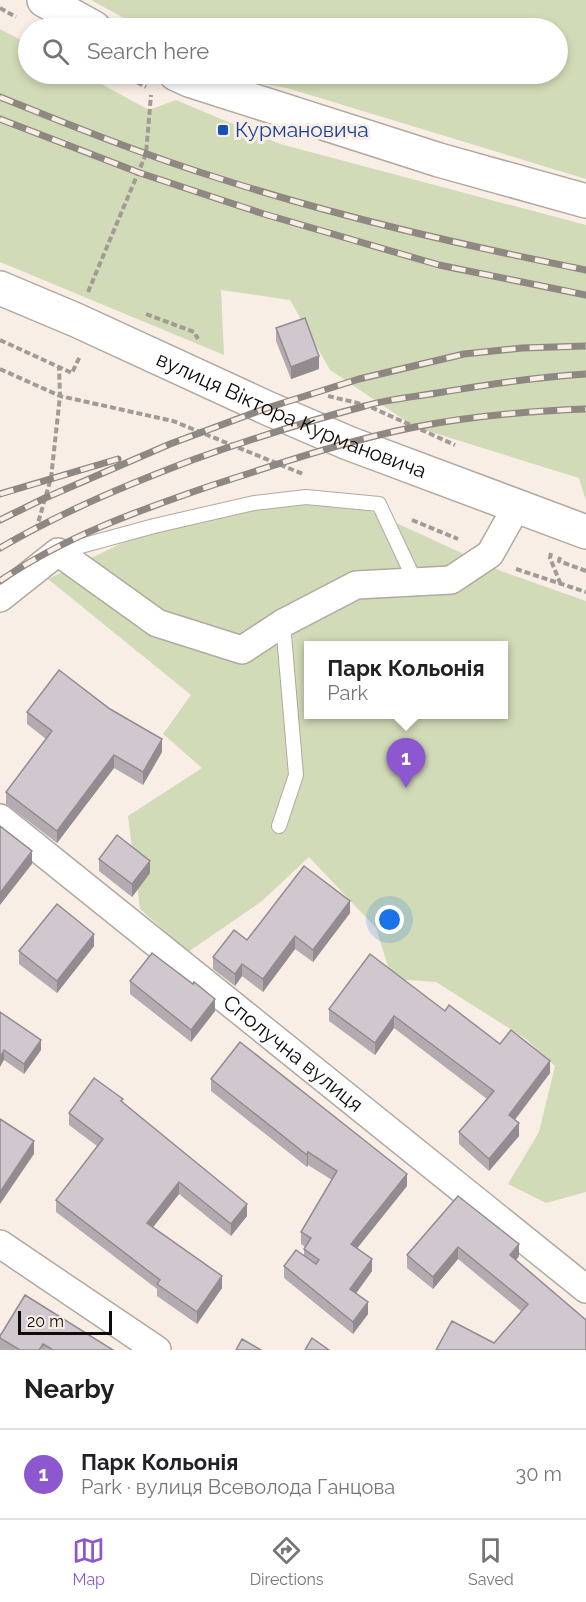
<!DOCTYPE html>
<html lang="en">
<head>
<meta charset="utf-8">
<style>
	:root { --surface:#fff; --page:#f6f6f6; --text:#202124; --muted:#757577; --line:#e0e0e0; --accent:#8c57cf }
	body { margin:0; font-family:Raleway,sans-serif; background:var(--page); color:var(--text) }
	.scale { position:absolute; left:18px; bottom:15px; width:94px; box-sizing:border-box; padding-left:6px; border:3px solid #0e0b09; border-top:0; font-size:16px; line-height:21px; white-space:nowrap; color:#0e0b09; -webkit-text-stroke:4px #f8eee6; paint-order:stroke }
	.you { position:absolute; left:390px; top:920px; width:21px; height:21px; margin:-15px; border:4px solid #fff; border-radius:50%; background:#1a73e8; box-shadow:0 0 0 9px #1a73e833 }
	.badge { display:grid; place-items:center; width:39px; height:39px; border-radius:50%; background:var(--accent); color:#fff; font-size:20px; font-weight:700 }
	.pin { position:absolute; translate:-50% -50px; filter:drop-shadow(0 2px 3px #0008) }
	.pin::after { content:''; position:absolute; top:32px; width:21px; height:18px; background:inherit; clip-path:polygon(0 0,100% 0,50% 100%) }
	.popup { position:absolute; left:304px; top:641px; width:204px; height:78px; box-sizing:border-box; display:grid; place-content:center; border-radius:0px; background:var(--surface); filter:drop-shadow(0 2px 4px #0005); font-size:20px; white-space:nowrap; color:var(--muted) }
	.popup b { font-size:22px; color:var(--text) }
	.popup::after { content:''; position:absolute; left:50%; top:100%; margin-left:-12px; border:12px solid transparent; border-top-color:var(--surface) }
	.list { margin:0; padding:0; list-style:none }
	h2 { display:flex; justify-content:space-between; align-items:center; height:78px; margin:0; padding:0 24px; font-size:26px }
	h2 small { font-size:20px; font-weight:400; color:var(--muted) }
	.list li { display:grid; grid-template-columns:39px 1fr auto; gap:18px; align-items:center; box-sizing:border-box; height:90px; padding:0 24px; border-top:2px solid var(--line) }
	.list b { display:block; font-size:22px; white-space:nowrap }
	.list p { margin:0; font-size:20px; white-space:nowrap; color:var(--muted) }
	.list em { font-size:20px; font-style:normal; color:var(--muted) }
	.icon { flex:none; width:33px; height:33px; fill:none; stroke:currentColor; stroke-width:2; stroke-linecap:round; stroke-linejoin:round }
	.map { position:relative; flex:none; width:586px; height:1350px; overflow:hidden }
	.search { position:absolute; background:var(--surface); box-shadow:0 3px 9px #0003; left:18px; right:18px; top:18px; height:66px; display:flex; align-items:center; gap:15px; box-sizing:border-box; padding:0 21px; border-radius:33px; color:var(--muted); font-size:22px }
	.sheet { height:168px; background:var(--surface) }
	nav { display:flex; justify-content:space-around; align-items:center; box-sizing:border-box; height:84px; border-top:2px solid var(--line); background:var(--surface); font-size:16px; color:var(--muted) }
	nav a { display:grid; justify-items:center; gap:3px }
	nav .on { color:var(--accent) }
	.map>svg:first-child { display:block }
	.green { fill:#d2dbb7; fill-rule:evenodd }
	.lines { fill:none; stroke-linecap:round; stroke-linejoin:round }
	.lane-casing { stroke:#b1a9a0; stroke-width:16 }
	.street-casing { stroke:#b1a9a0; stroke-width:30 }
	.secondary-casing { stroke:#b1a9a0; stroke-width:36 }
	.primary-casing { stroke:#b1a9a0; stroke-width:36 }
	.path { stroke:#a29a94; stroke-width:4; stroke-dasharray:6 3; stroke-linecap:butt }
	.lane { stroke:#fff; stroke-width:14 }
	.street { stroke:#fff; stroke-width:27 }
	.secondary { stroke:#fff; stroke-width:33 }
	.primary { stroke:#fff; stroke-width:33 }
	.rail-casing { stroke:#8e8782; stroke-width:7 }
	.rail { stroke:#f8eee6; stroke-width:4.5; stroke-dasharray:14; stroke-linecap:butt }
	.wall { fill:#b4abb1 }
	.shaded-wall { fill:#928b90 }
	.building { fill:#d1c7ce; stroke:#928b90; stroke-width:1.5 }
	.transit-dot { fill:#1a4fb4; stroke:#f8eee6; stroke-width:2 }
	.labels { text-anchor:middle; stroke-width:6; stroke-linejoin:round; paint-order:stroke }
	.transit-label { font-size:21px; fill:#164399; stroke:#f8eee6; text-anchor:start }
	.street-label { font-size:21px; fill:#0e0b09; stroke:#f8eee6 }
</style>
</head>
<body>
<div class="map">
<svg width="586" height="1350" viewBox="0 0 586 1350">
	<rect width="100%" height="100%" fill="#f8eee6"/>
	<path class="green" d="M91,0H586V179L287,88L245,81L231,74H558V28H142Z
		M0,29L28,44V74H83L149,110L176,100L280,144L586,225V501L579,478L415,427L330,370L290,300L221,290L224,355L0,262Z
		M275,499L368,510L501,571L586,601V1192L546,1203L508,1184L539,1132L555,1066L526,1039L436,982L392,979L376,928L309,857L262,901L188,952L140,909L128,816L202,768L163,734L191,695L48,579L153,528ZM308,646H504V714H308Z"/>
	<g class="lines">
		<defs>
			<path id="lane" d="M59,552L154,526L254,503L306,497L379,504L415,581
				M279,826L296,775L283,623"/>
			<g id="street">
				<path d="M0,598L58,552L157,623L242,650L283,623L356,585L451,580L490,554L517,506"/>
				<path id="s1" d="M0,818L586,1289"/>
				<path d="M0,1244L157,1350"/>
			</g>
			<g id="secondary">
				<path id="s2" d="M0,288L76,320L267,408L348,443L586,532"/>
			</g>
			<path id="primary" d="M44,0L94,28
				M176,74L189,80L439,160L586,201"/>
		</defs>
		<use href="#lane" class="lane-casing"/>
		<use href="#street" class="street-casing"/>
		<use href="#secondary" class="secondary-casing"/>
		<use href="#primary" class="primary-casing"/>
		<path class="path" d="M0,8L16,17
			M121,74L146,87
			M88,292L146,154L151,95
			M146,314L194,332L198,339
			M0,340L72,373L80,356
			M0,369L60,396L173,421L303,474
			M328,396L366,405L455,445
			M412,520L458,539
			M36,530L51,478L60,396L59,367
			M551,553L550,558L561,585
			M560,557L559,561L586,571
			M516,569L586,592"/>
		<use href="#lane" class="lane"/>
		<use href="#street" class="street"/>
		<use href="#secondary" class="secondary"/>
		<use href="#primary" class="primary"/>
		<defs>
			<path id="rail" d="M0,97C72,126 144,155 218,178C339,217 462,245 586,270
				M0,119L140,173L264,214L439,265L586,295
				M0,494L118,459
				M0,520L45,498L170,444L267,408L359,379L464,354L522,348L586,346
				M0,548C64,511 126,485 195,459C251,439 308,421 365,406C388,399 413,397 437,393C486,385 536,377 586,374
				M0,581C64,537 137,511 210,486C278,464 345,441 415,427C471,416 529,411 586,409"/>
		</defs>
		<use href="#rail" class="rail-casing"/>
		<use href="#rail" class="rail"/>
	</g>
	<path class="wall" d="M276,328L319,369L291,379L276,341Z
		M27,712L162,752L143,785L114,768L57,843L6,804V792L46,739L27,724Z
		M99,859L150,873L132,897L99,871Z
		M350,913L313,962L295,949L263,992L242,976L235,986L213,969V957L247,940Z
		M94,946L57,993L19,964V951Z
		M130,981L193,984L215,1011L191,1042L130,994Z
		M329,1009L445,1011L550,1073L515,1120L519,1136L489,1171L459,1144V1132L487,1099L394,1028L375,1055L329,1021Z
		M0,1012L41,1050L24,1074L4,1060Z
		M211,1079L407,1186L357,1248L372,1271L356,1293L368,1314L353,1334L284,1278V1266L304,1255V1249L305,1247L301,1244V1232L332,1180L308,1165L307,1167L211,1091Z
		M123,1103L247,1216L231,1236L179,1194L153,1227L222,1288L197,1324L157,1296V1289L56,1212V1200L97,1146L69,1125V1113Z
		M458,1196L519,1256L516,1260L586,1320L494,1343L521,1311L458,1259L433,1289L407,1268V1255Z
		M0,1336L113,1350H0Z"/>
	<path class="shaded-wall" d="M319,356V369L291,379V367Z
		M162,739V752L143,785V772Z
		M114,755V768L57,843V831Z
		M32,851V864L0,905V893Z
		M150,861V873L132,897V884Z
		M350,901V913L313,962V950Z
		M94,934V946L57,993V981Z
		M295,936V949L263,992V979Z
		M242,964V976L235,986V974Z
		M215,999V1011L191,1042V1030Z
		M394,1016V1028L375,1055V1043Z
		M41,1040V1050L24,1074V1064Z
		M4,1050V1060L0,1067V1057Z
		M550,1061V1073L509,1127V1115Z
		M519,1123V1136L489,1171V1159Z
		M34,1141V1154L0,1204V1192Z
		M308,1152V1165L307,1167V1155Z
		M407,1174V1186L351,1256V1244Z
		M179,1182V1194L147,1235V1223Z
		M247,1204V1216L231,1236V1224Z
		M519,1244V1256L510,1268V1255Z
		M458,1247V1259L433,1289V1277Z
		M372,1259V1271L350,1302V1289Z
		M222,1276V1288L197,1324V1312Z
		M368,1302V1314L353,1334V1322Z"/>
	<path class="building" d="M305,318L319,356L291,367L276,328Z
		M59,670L110,709L162,739L143,772L114,755L57,831L6,792L52,731L27,712Z
		M0,826L32,851L0,893Z
		M117,835L150,861L132,884L99,859Z
		M304,866L350,901L313,950L295,936L263,979L242,964L235,974L213,957L234,930L247,940Z
		M57,904L94,934L57,981L19,951Z
		M152,953L193,984L194,982L215,999L191,1030L130,981Z
		M370,954L445,1011L449,1005L500,1044L511,1030L550,1061L509,1115L519,1123L489,1159L459,1132L494,1091L394,1016L375,1043L329,1009Z
		M0,1012L41,1040L24,1064L4,1050L0,1057Z
		M240,1042L407,1174L351,1244L372,1259L350,1289L368,1302L353,1322L284,1266L296,1250L316,1264L319,1260L304,1249L311,1238L301,1232L337,1171L308,1152L307,1155L211,1079Z
		M94,1078L123,1099L121,1101L247,1204L231,1224L179,1182L147,1223L222,1276L197,1312L157,1284L160,1280L56,1200L103,1139L69,1113Z
		M0,1119L34,1141L0,1192Z
		M458,1196L519,1244L510,1255L586,1320V1350H436L452,1321L494,1343L528,1304L458,1247L433,1277L407,1255Z
		M25,1295L113,1350H53L43,1344L39,1350H20L0,1338V1336Z
		M312,1338L329,1350H305Z
		M242,1339L261,1350H236Z"/>
	<rect class="transit-dot" x="217" y="124" width="12" height="12" rx="3"/>
	<g class="labels">
		<g class="transit-label">
			<text x="235" y="137">Курмановича</text>
		</g>
		<g class="street-label">
			<text dy="7" stroke="none"><textPath href="#s2" startOffset="318">вулиця Віктора Курмановича</textPath></text>
			<text dy="7" stroke="none"><textPath href="#s1" startOffset="376">Сполучна вулиця</textPath></text>
		</g>
	</g>
</svg>
<div class="scale">20 m</div>
<div class="you"></div>
<div class="pin badge" style="left:406px;top:788px">1</div>
<div class="popup"><b>Парк Кольонія</b>Park</div>
<div class="search"><svg class="icon" aria-label="search" viewBox="0 0 24 24"><circle cx="10" cy="10" r="6"/><path d="M15 15l6 6"/></svg>Search here</div>
</div>
<section class="sheet">
<h2>Nearby<small></small></h2>
<ul class="list">
<li><span class="badge">1</span><div><b>Парк Кольонія</b><p>Park · вулиця Всеволода Ганцова</p></div><em>30 m</em></li>
</ul>
</section>
<nav>
<a class="on"><svg class="icon" aria-label="map" viewBox="0 0 24 24"><path d="M3 6l6-2 6 2 6-2v14l-6 2-6-2-6 2zM9 4v14M15 6v14"/></svg>Map</a>
<a><svg class="icon" aria-label="directions" viewBox="0 0 24 24"><path d="M12 3l9 9-9 9-9-9zM9 14v-3h6M13 9l2 2-2 2"/></svg>Directions</a>
<a><svg class="icon" aria-label="saved" viewBox="0 0 24 24"><path d="M7 4h10v16l-5-4-5 4z"/></svg>Saved</a>
</nav>
</body>
</html>
